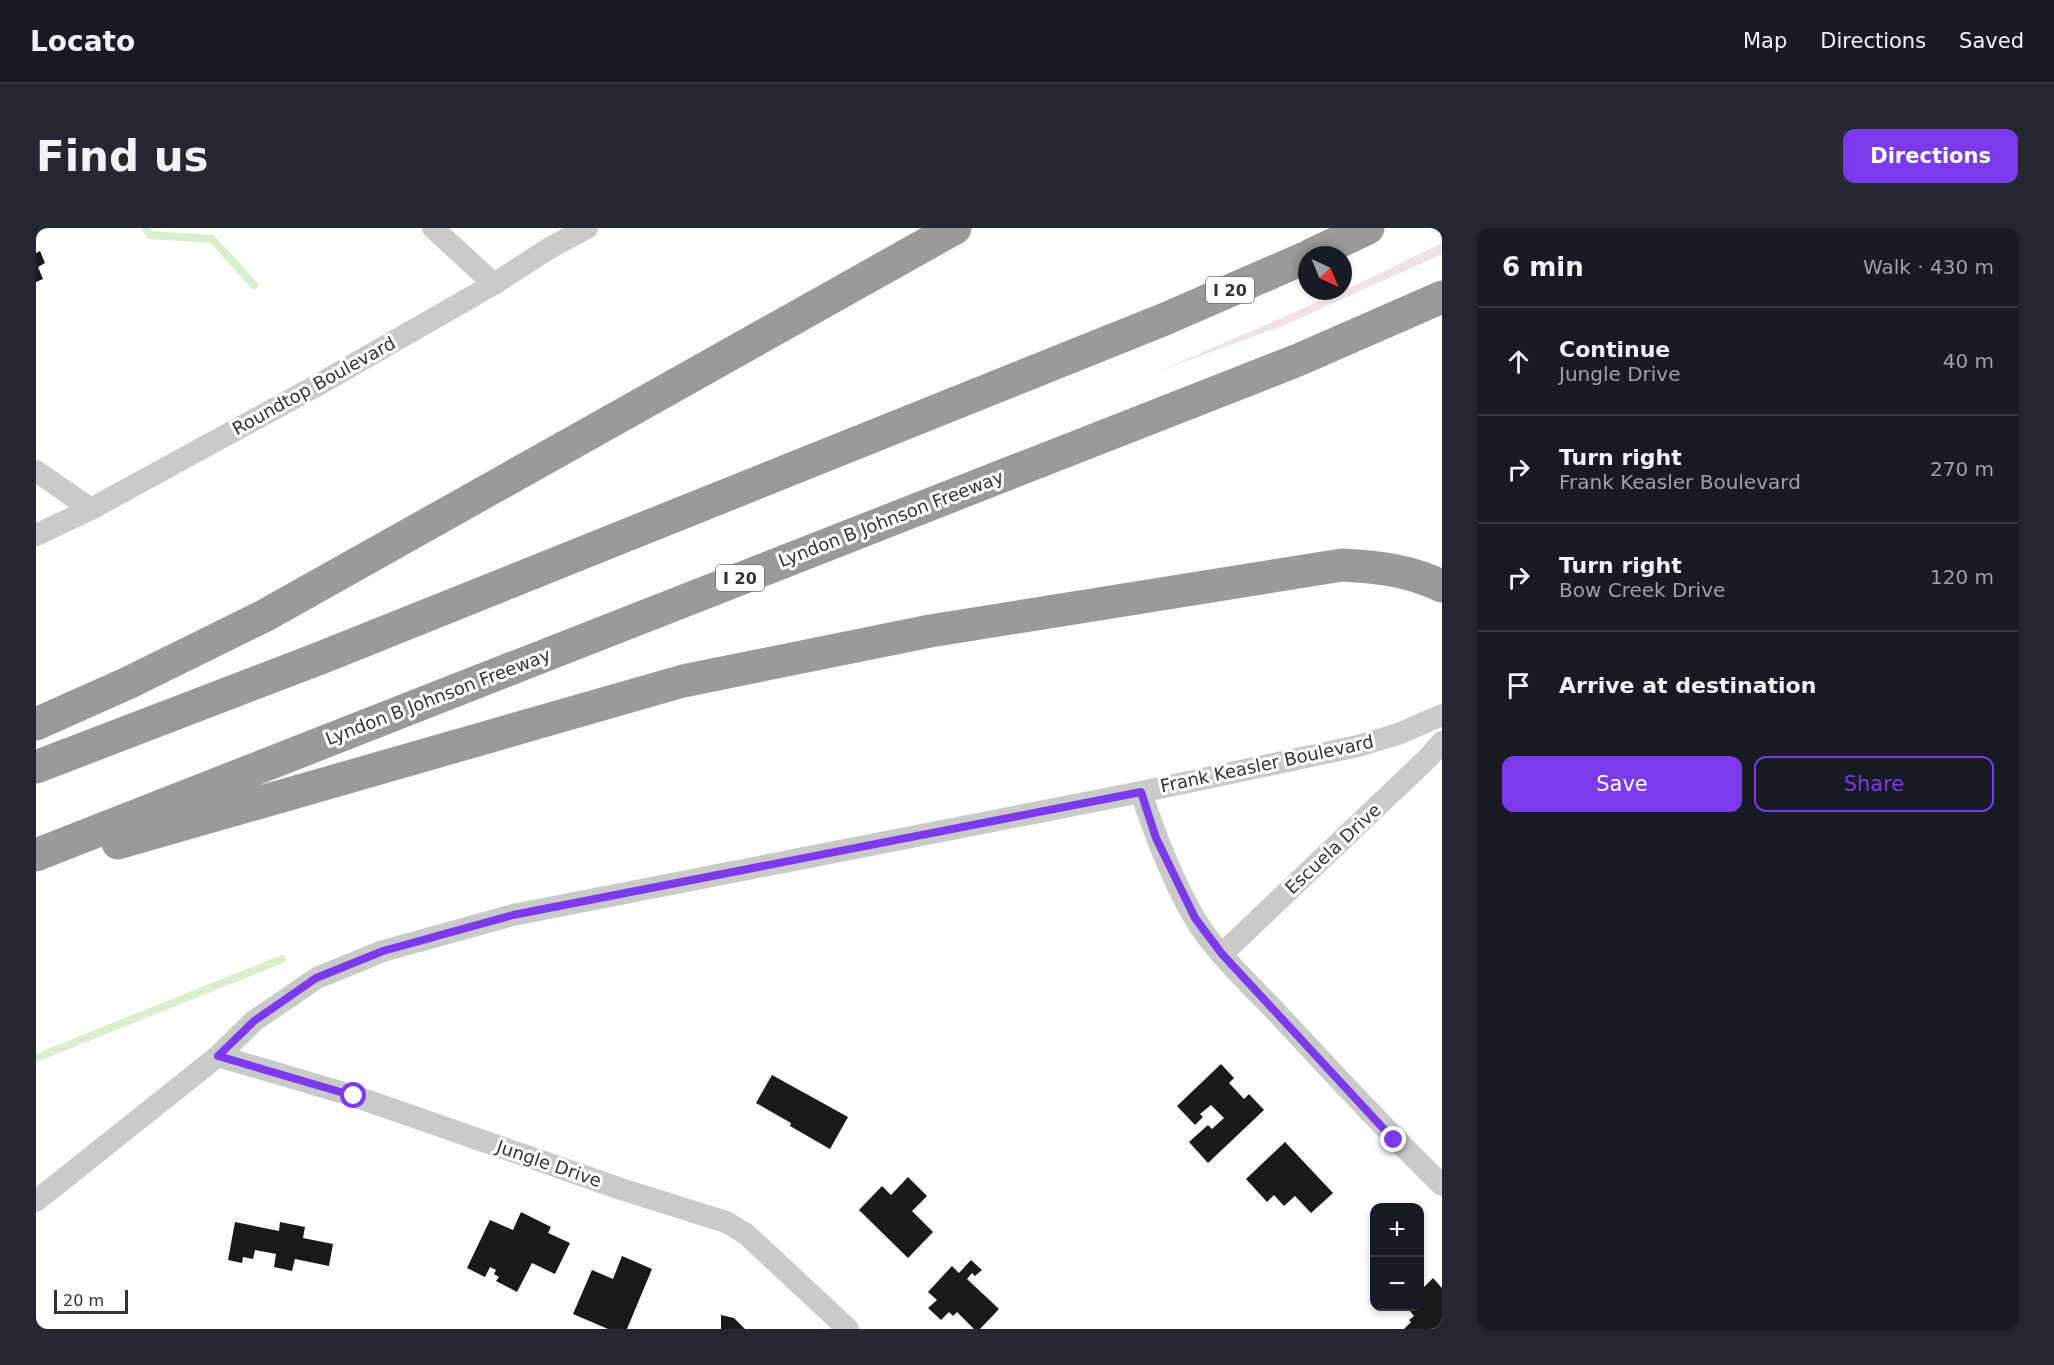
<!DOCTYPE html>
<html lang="en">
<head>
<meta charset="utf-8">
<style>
	:root { --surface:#171b24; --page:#242831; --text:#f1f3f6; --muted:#9ea1a6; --line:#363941; --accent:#7c3aed }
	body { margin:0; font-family:"DejaVu Sans",sans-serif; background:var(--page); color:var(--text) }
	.controls { position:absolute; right:18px; bottom:18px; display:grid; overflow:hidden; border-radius:12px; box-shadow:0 3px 9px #0003 }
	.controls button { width:54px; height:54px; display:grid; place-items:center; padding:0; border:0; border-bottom:2px solid var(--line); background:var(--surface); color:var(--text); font:30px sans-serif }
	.compass { position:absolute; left:1262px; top:18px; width:54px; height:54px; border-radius:50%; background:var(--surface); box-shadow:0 3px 9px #0003; rotate:136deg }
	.scale { position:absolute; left:18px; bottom:15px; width:74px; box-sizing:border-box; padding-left:6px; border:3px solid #333; border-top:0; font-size:16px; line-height:21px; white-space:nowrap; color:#333; -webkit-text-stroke:4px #fff; paint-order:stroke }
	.stop { position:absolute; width:18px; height:18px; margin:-14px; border:4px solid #7c3aed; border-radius:50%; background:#fff }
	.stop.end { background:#7c3aed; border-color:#fff; box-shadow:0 2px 6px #0008 }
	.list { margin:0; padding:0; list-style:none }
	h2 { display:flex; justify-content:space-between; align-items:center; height:78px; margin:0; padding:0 24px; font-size:26px }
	h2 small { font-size:20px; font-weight:400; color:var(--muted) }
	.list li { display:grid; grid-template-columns:39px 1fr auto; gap:18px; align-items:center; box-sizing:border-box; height:108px; padding:0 24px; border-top:2px solid var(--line) }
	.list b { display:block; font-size:22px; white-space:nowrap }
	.list p { margin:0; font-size:20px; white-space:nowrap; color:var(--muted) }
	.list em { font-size:20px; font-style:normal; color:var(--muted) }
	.actions { display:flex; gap:12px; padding:18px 24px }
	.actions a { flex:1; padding:14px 0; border:2px solid var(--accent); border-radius:12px; text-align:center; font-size:21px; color:var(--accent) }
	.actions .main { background:var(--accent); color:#fff }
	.icon { flex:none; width:33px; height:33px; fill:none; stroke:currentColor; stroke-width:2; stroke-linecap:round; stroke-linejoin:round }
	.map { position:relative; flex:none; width:1406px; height:1101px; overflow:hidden; border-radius:12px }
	header { display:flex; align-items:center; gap:36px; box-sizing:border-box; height:84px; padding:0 30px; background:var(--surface); border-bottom:2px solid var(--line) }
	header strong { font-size:28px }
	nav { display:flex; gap:33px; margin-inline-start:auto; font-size:21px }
	.intro { display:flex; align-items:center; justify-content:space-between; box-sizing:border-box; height:144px; padding:0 36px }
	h1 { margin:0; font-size:42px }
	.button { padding:15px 27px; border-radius:12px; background:var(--accent); color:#fff; font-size:21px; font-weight:700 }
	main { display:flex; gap:36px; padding:0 36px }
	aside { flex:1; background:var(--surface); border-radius:12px; box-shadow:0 3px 9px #0003 }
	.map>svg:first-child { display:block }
	.green { fill:#efe2e6 }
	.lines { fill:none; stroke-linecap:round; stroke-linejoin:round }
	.stream { stroke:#dbedcf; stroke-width:8 }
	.building { fill:#1a1a1a }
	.minor { stroke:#cacaca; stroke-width:22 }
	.motorway { stroke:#9a9a9a; stroke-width:33 }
	.route { stroke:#7c3aed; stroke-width:8 }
	.labels { text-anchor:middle; stroke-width:6; stroke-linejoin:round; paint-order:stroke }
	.shield { fill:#fff; stroke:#707070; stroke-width:1.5 }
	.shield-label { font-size:16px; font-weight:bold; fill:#333 }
	.street-label { font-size:18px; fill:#333; stroke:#fff }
</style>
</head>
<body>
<header>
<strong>Locato</strong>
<nav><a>Map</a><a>Directions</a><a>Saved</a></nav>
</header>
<div class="intro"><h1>Find us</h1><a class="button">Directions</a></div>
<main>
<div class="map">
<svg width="1406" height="1101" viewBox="0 0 1406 1101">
	<rect width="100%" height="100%" fill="#fff"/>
	<path class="green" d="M1406,15V26L1251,96L1121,144L1307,63Z"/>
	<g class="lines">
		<path class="stream" d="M110,0L114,7L176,11L218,57
			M0,830L246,731"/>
	</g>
	<path class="building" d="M4,23L9,35L2,39L7,51L0,54V25Z
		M1185,836L1198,850L1193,855L1208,871L1213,866L1228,882L1172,935L1153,914L1172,897L1176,901L1188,890L1175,877L1164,886L1167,889L1159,897L1141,878Z
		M736,847L812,889L794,921L754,898L755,895L720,875Z
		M1249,914L1297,965L1275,985L1259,968L1248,978L1238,967L1231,974L1210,951Z
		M872,949L891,968L876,983L897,1004L872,1030L823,982L846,958L855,967Z
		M485,984L515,999L512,1005L534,1015L519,1046L496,1035L481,1064L460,1053L463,1049L458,1046L460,1042L454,1039L449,1049L431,1040L454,992L477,1002Z
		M199,994L243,1003L244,994L269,999L267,1010L297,1016L293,1038L259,1031L256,1043L238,1039L240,1026L219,1022L217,1031L207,1029L206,1035L192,1032Z
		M586,1028L616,1041L591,1101H572L537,1086L556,1042L577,1051Z
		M935,1032L946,1042L939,1048L936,1045L931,1051L963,1081L944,1101H938L921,1084L917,1088L913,1084L905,1092L892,1080L901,1072L892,1064L916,1038L923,1045Z
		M1397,1050L1406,1060V1101H1368L1375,1094L1373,1092L1378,1088L1370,1078H1384V1063Z
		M685,1087L698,1090L709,1101H685Z"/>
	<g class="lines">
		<path class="minor" d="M397,0L458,56
			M0,243L55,281
			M0,307L55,281L280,158L458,56L512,21L551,0
			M1105,564C1119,607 1135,650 1158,689C1178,724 1214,756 1242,786C1296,844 1349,902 1406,957
			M1186,726L1393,529L1406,514
			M182,828L318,868L585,961L690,994L710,1006L812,1101
			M0,973L182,828L218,793L281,750L347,723L477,687L1105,564L1322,518L1362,506L1406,487"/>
		<path class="motorway" d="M1275,27L1332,0
			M0,496L92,455L228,388L919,0
			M0,539L287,429L1129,91L1271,29
			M82,615L647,453L894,403L1306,337C1342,339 1372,342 1406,358
			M0,627L1262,132L1406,69"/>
	</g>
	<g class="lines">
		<path class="route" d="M318,868L182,828L218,793L280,750L347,723L477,687L1105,564L1120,610L1159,690L1186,726L1358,912"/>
	</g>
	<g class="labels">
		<g class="shield">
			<rect x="1170" y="49" width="48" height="26" rx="4.5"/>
			<rect x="680" y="337" width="48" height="26" rx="4.5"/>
		</g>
		<g class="shield-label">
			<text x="1194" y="68">I 20</text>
			<text x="704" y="356">I 20</text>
		</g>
		<g class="street-label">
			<text transform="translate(278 158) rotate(-29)" y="6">Roundtop Boulevard</text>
			<text transform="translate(855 291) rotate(-21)" y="6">Lyndon B Johnson Freeway</text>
			<text transform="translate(402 469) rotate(-21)" y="6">Lyndon B Johnson Freeway</text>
			<text transform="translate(1231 536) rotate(-12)" y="6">Frank Keasler Boulevard</text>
			<text transform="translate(1297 621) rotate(-43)" y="6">Escuela Drive</text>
			<text transform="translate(513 936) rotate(19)" y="6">Jungle Drive</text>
		</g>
	</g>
</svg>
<div class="controls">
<button>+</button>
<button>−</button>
</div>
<svg class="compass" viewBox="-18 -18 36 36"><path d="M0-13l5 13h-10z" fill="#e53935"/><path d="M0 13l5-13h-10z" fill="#9ea1a6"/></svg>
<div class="scale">20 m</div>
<div class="stop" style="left:318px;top:868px"></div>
<div class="stop end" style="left:1358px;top:912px"></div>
</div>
<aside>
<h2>6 min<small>Walk · 430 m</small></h2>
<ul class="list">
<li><svg class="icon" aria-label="ahead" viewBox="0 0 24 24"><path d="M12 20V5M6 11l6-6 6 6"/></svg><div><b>Continue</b><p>Jungle Drive</p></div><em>40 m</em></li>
<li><svg class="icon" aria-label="right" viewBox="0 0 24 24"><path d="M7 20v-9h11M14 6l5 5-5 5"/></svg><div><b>Turn right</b><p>Frank Keasler Boulevard</p></div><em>270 m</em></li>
<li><svg class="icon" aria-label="right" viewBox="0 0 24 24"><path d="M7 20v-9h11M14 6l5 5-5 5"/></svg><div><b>Turn right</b><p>Bow Creek Drive</p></div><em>120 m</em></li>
<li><svg class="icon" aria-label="arrive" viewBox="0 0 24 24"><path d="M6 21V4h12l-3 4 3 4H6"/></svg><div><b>Arrive at destination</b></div></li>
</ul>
<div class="actions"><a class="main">Save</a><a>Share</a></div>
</aside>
</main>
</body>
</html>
